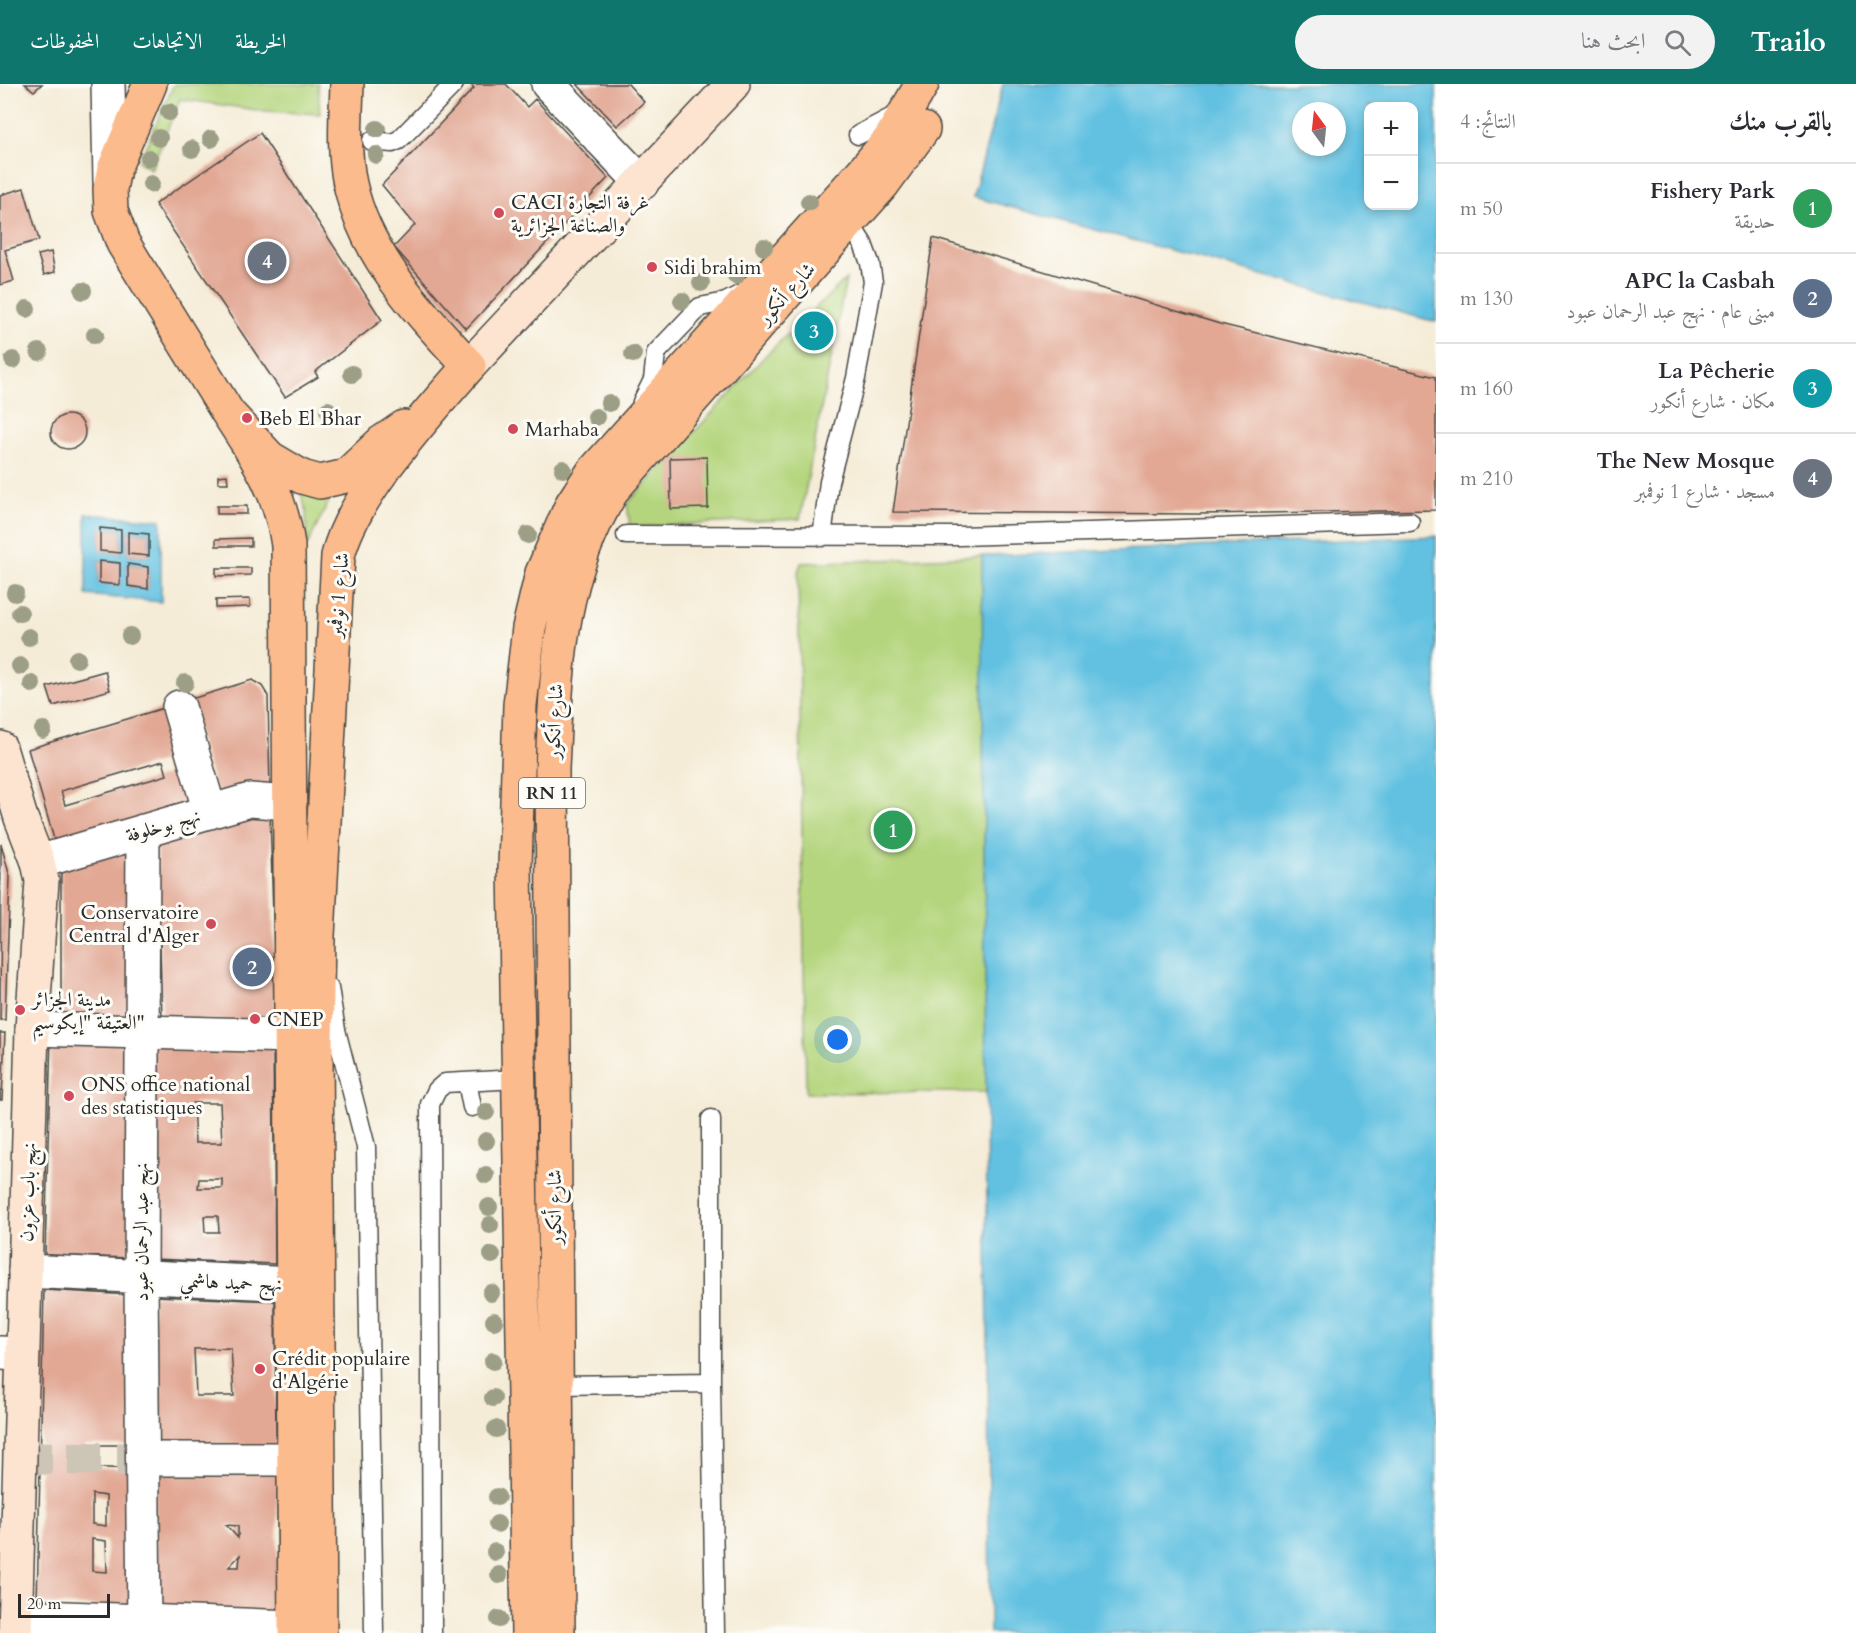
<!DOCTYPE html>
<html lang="ar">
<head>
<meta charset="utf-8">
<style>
	:root { --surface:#fff; --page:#f2f2f3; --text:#2b2b33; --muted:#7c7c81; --line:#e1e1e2; --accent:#0f766e }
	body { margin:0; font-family:Cardo,Amiri,serif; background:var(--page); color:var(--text); direction:rtl }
	.controls { position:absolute; right:18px; top:18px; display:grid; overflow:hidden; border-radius:12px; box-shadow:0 3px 9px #0003 }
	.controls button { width:54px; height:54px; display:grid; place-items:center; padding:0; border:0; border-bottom:2px solid var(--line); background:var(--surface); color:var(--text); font:30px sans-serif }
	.compass { position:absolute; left:1292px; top:18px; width:54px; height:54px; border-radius:50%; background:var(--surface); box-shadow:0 3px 9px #0003; rotate:345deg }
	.scale { position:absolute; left:18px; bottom:15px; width:92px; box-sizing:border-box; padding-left:6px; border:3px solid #2b2b2b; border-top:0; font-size:16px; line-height:21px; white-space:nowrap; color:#2b2b2b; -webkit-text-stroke:4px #fdfcf7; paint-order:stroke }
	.you { position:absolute; left:838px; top:956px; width:21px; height:21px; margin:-15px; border:4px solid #fff; border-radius:50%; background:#1a73e8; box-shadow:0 0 0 9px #1a73e833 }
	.badge { display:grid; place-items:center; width:39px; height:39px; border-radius:50%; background:var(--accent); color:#fff; font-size:20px; font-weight:700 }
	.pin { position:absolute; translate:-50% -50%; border:3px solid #fff; box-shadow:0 2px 6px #0006 }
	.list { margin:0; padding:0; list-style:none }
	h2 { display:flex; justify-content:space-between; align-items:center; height:78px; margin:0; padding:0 24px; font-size:26px }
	h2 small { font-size:20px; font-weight:400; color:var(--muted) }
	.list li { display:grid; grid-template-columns:39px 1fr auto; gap:18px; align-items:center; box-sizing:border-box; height:90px; padding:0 24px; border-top:2px solid var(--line) }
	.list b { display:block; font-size:22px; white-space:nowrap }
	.list p { margin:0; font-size:20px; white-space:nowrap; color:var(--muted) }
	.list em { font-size:20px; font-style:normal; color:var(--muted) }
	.icon { flex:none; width:33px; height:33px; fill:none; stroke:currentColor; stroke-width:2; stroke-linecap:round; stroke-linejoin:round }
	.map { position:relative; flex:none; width:1436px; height:1549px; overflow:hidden; direction:ltr }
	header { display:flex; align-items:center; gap:36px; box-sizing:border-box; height:84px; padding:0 30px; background:var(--accent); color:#fff }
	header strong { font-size:28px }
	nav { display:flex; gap:33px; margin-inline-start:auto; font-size:21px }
	.search { width:420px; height:54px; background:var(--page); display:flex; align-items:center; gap:15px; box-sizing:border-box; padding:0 21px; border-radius:33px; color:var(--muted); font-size:22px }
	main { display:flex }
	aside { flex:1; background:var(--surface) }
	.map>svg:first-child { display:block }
	.green { fill:#b4d57d; stroke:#708054; stroke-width:1.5 }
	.water { fill:#62c1e1; stroke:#467686; stroke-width:1.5; fill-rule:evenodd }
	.building { fill:#e2a894; fill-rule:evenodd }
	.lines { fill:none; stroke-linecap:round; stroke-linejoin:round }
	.street-tunnel { stroke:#cdc5b5; stroke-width:33; stroke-dasharray:33 16; stroke-linecap:butt }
	.lane-casing { stroke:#494845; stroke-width:21 }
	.street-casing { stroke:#494845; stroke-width:36 }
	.secondary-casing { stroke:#494845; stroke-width:36 }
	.primary-casing { stroke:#494845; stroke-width:36 }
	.highway-casing { stroke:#494845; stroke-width:36 }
	.lane { stroke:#fff; stroke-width:18 }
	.street { stroke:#fff; stroke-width:33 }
	.secondary { stroke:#fde4d1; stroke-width:33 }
	.primary { stroke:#fbbb8d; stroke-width:33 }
	.highway { stroke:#fbbb8d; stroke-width:33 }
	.tree { fill:#9c9e86 }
	.poi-dot { fill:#d1495b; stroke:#fdfcf7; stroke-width:2 }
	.labels { text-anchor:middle; stroke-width:6; stroke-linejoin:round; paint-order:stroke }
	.shield { fill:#fdfcf7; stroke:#6a6a68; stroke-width:1.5 }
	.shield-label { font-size:18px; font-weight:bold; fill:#2b2b2b }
	.poi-label { font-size:20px; fill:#2b2b2b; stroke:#fdfcf7; text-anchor:start }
	.street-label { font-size:20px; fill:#2b2b2b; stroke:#fdfcf7 }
</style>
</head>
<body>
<header>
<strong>Trailo</strong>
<div class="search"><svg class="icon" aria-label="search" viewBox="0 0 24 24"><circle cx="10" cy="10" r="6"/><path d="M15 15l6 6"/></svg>ابحث هنا</div>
<nav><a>الخريطة</a><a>الاتجاهات</a><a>المحفوظات</a></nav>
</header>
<main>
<aside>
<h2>بالقرب منك<small>النتائج: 4</small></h2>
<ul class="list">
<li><span class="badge" style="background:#2e9e5b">1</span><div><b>Fishery Park</b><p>حديقة</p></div><em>50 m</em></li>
<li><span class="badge" style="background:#5c6f8a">2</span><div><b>APC la Casbah</b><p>مبنى عام · نهج عبد الرحمان عبود</p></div><em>130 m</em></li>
<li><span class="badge" style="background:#0f9aa8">3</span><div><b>La Pêcherie</b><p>مكان · شارع أنكور</p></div><em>160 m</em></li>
<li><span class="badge" style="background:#6b7280">4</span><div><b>The New Mosque</b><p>مسجد · شارع 1 نوفمبر</p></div><em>210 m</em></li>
</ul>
</aside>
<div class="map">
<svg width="1436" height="1549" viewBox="0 0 1436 1549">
	<rect width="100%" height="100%" fill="#fdfcf7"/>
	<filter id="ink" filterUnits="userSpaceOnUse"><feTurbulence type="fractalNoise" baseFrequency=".0167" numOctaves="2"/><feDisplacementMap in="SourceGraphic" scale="12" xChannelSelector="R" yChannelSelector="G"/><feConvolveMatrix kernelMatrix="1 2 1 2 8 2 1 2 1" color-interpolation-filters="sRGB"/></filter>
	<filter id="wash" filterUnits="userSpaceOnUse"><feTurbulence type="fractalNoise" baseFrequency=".008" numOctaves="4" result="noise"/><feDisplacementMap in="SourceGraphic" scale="24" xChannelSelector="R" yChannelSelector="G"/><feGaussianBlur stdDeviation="1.35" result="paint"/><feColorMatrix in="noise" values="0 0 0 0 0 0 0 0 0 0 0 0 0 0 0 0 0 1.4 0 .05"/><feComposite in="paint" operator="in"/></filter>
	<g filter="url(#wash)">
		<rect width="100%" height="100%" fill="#f5ecd7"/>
		<path class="green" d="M174,0H318L320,30L264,27L180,15L151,85L139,78Z
			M846,195L800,435L630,443L627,420L766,271Z
			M297,397L334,407L307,462L306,426Z
			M982,472L986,1008L806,1009L798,488L801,479Z"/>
		<path class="water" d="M1003,0H1436V238L973,113ZM1414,22V122H1368V22ZM1301,27H1337V63H1301Z
			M86,430L161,436V518L86,511ZM100,445L121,446V469L100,467ZM128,448L149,450V472L128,470ZM99,477L120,479V501L99,499ZM128,480L148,483V505L128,502Z
			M1436,452V1549H990L982,472Z"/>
		<g id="blocks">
			<path class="building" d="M25,0H42L34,7Z
				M470,0H506L527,23L535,15L608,94L466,245L394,163L415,141L382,101L474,4Z
				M577,0H628L644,18L617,42Z
				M260,49L382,236L315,288L318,293L285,313L155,120Z
				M24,104L39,156L5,166L14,197L0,201V111Z
				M933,154L1220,240L1436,293V426L1199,430L893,428Z
				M51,168L55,188L44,191L38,171Z
				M51 348a17 17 0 1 1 34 0a17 17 0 1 1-34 0Z
				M707,373L708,424L671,425L670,374Z
				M227,391L228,399H218V392Z
				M217,422H247V430H217Z
				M100,444L121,446V469L100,467Z
				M128,448L149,450V472L128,470Z
				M251,454V462H216V455Z
				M99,477L120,479V501L99,499Z
				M128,480L148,483V505L128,502Z
				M216,484H251V491L216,492Z
				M250,515V523L216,524V516Z
				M105,587L110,606L53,622L47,603Z
				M252,596L262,602L268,612L270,707L218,715L188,616Z
				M167,623L197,722L56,762L28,665ZM163,677L167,691L65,721L61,707Z
				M251,728L270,729L276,939L162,934L157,756Z
				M1,760L10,793L5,936H0Z
				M128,764L134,933L61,930V784Z
				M0,949H5L2,1016H0Z
				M51,952L128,954L130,1174L45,1171Z
				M151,955L273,960L275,1180L153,1175ZM193,1019H220L222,1059H195ZM199,1095H222V1104H198ZM204,1132H218L219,1148H205Z
				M44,1206L130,1211L131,1361H84V1383L131,1385L133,1524L37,1520ZM92,1410L106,1412V1442L92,1440ZM92,1455L106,1457L107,1488L92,1487Z
				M153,1212L275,1217L276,1363L154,1361ZM231,1264L234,1312H196L194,1265Z
				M155,1386L277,1389L278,1529L156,1525ZM226,1441L238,1442V1454ZM240,1471L239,1483H229Z"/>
		</g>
	</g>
	<g filter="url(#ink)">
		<use href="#blocks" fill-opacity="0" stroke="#494845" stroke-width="1.5"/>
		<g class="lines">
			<path class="street-tunnel" d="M19,1374L143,1375"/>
			<defs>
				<path id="lane" d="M858,51L898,30
					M372,57L392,59L399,56L454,0
					M642,318L653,296L656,269L700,223L726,218L743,209
					M626,451L960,452L1410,438
					M822,453L829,398L856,294L873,198L870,179L863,160L849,138
					M329,904L336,946L366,1063L374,1549
					M467,998L472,1023
					M711,1299L715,1549
					M555,1301L711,1299V1035
					M432,1549L430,1020L437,1006L445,999L519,995"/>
				<path id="street" d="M108,0L110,97
					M548,0L642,99
					M179,623L210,728
					M143,747L141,1194L144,1549
					M38,778L250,716L289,719
					M32,945L291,952
					M25,1187L293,1200
					M0,1269L22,1270
					M143,1375H293
					M16,1532L294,1543"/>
				<path id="secondary" d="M469,282L733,0
					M0,664L21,734L38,778L42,797L32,945L15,1549"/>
				<path id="primary" d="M150,0L114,85L110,105L111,127L123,159L228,329L270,374L302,393L320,398L346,392L382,358L404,343
					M228,329C257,374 280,406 288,461L295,1549
					M320,1549L316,959L318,852L338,472C352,411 428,330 469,282C420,229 366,173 350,100C343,67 346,33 347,0"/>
				<path id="highway" d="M528,1549L515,783L520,621L529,544L542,489L572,420L593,388L866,84L890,55L922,0
					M558,1549L552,685C557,583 558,494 614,404L883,100L923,45"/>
			</defs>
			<use href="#lane" class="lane-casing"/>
			<use href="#street" class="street-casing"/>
			<use href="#secondary" class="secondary-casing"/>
			<use href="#primary" class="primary-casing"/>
			<use href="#highway" class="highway-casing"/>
			<use href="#lane" class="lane"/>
			<use href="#street" class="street"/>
			<use href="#secondary" class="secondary"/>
			<use href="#primary" class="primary"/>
			<use href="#highway" class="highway"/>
		</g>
		<g class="tree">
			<circle cx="169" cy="28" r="9"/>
			<circle cx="377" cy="45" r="9"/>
			<circle cx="159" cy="54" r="9"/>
			<circle cx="211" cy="55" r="9"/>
			<circle cx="192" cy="65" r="9"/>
			<circle cx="376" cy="71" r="9"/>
			<circle cx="149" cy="74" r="9"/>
			<circle cx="151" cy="100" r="9"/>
			<circle cx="809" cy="118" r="9"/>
			<circle cx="764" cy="163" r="9"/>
			<circle cx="736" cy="192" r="9"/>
			<circle cx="701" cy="199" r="9"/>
			<circle cx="83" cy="207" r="9"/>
			<circle cx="682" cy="217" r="9"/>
			<circle cx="27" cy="225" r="9"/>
			<circle cx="95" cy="251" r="9"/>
			<circle cx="39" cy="268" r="9"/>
			<circle cx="633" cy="270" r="9"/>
			<circle cx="13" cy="276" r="9"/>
			<circle cx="352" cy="290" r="9"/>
			<circle cx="609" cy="319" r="9"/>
			<circle cx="328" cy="326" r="9"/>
			<circle cx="596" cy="333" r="9"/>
			<circle cx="563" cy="385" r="9"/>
			<circle cx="528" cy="451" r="9"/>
			<circle cx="15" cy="509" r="9"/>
			<circle cx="20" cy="529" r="9"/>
			<circle cx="130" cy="552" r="9"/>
			<circle cx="29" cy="553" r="9"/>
			<circle cx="77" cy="575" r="9"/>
			<circle cx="20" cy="582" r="9"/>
			<circle cx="185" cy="599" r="9"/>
			<circle cx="32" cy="600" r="9"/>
			<circle cx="43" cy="646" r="9"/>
			<circle cx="486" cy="1028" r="9"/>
			<circle cx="486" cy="1057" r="9"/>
			<circle cx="486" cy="1091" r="9"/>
			<circle cx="489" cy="1123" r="9"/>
			<circle cx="490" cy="1141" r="9"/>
			<circle cx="492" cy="1171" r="9"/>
			<circle cx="491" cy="1209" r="9"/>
			<circle cx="494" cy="1237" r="9"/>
			<circle cx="493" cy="1277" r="9"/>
			<circle cx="493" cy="1314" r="9"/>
			<circle cx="496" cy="1345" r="9"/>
			<circle cx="497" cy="1413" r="9"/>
			<circle cx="497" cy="1440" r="9"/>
			<circle cx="495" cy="1468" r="9"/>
			<circle cx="499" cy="1491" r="9"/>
			<circle cx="499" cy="1535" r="9"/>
		</g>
	</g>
	<g class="poi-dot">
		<circle cx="499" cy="129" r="6"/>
		<circle cx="652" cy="183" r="6"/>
		<circle cx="247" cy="334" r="6"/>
		<circle cx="513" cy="345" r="6"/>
		<circle cx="211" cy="840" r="6"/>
		<circle cx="20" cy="926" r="6"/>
		<circle cx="255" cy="935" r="6"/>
		<circle cx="69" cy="1012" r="6"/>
		<circle cx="260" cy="1285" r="6"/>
	</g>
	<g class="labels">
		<rect class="shield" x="519" y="694" width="66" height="30" rx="4.5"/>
		<g class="shield-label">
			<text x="552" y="715">RN 11</text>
		</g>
		<g class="poi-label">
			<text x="511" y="125">CACI غرفة التجارة<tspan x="511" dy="23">والصناعة الجزائرية</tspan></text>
			<text x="664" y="190">Sidi brahim</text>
			<text x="259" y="341">Beb El Bhar</text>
			<text x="525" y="352">Marhaba</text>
			<text x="199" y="835" text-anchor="end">Conservatoire<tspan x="199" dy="23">Central d'Alger</tspan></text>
			<text x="32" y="922">مدينة الجزائر<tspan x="32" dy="23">العتيقة "إيكوسيم"</tspan></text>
			<text x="267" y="942">CNEP</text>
			<text x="81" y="1007">ONS office national<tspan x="81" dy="23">des statistiques</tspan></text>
			<text x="272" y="1281">Crédit populaire<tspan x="272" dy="23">d'Algérie</tspan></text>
		</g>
		<g class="street-label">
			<text transform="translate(786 209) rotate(-48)" y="7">شارع أنكور</text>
			<text transform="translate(338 511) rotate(-85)" y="7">شارع 1 نوفمبر</text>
			<text transform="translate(554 637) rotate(-87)" y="7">شارع أنكور</text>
			<text transform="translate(163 741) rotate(-16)" y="7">نهج بوخلوفة</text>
			<text transform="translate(27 1108) rotate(-88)" y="7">نهج باب عزون</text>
			<text transform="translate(554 1123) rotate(-90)" y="7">شارع أنكور</text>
			<text transform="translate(141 1148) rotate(-90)" y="7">نهج عبد الرحمان عبود</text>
			<text transform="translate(231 1198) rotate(2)" y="7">نهج حميد هاشمي</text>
		</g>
	</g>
</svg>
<div class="controls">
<button>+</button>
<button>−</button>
</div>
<svg class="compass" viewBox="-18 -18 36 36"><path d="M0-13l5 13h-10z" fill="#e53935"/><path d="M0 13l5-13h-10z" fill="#7c7c81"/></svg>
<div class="scale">20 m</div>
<div class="you"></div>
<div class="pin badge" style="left:893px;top:746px;background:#2e9e5b">1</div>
<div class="pin badge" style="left:252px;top:883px;background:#5c6f8a">2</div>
<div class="pin badge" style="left:814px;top:247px;background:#0f9aa8">3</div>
<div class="pin badge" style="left:267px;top:177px;background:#6b7280">4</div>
</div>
</main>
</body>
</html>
